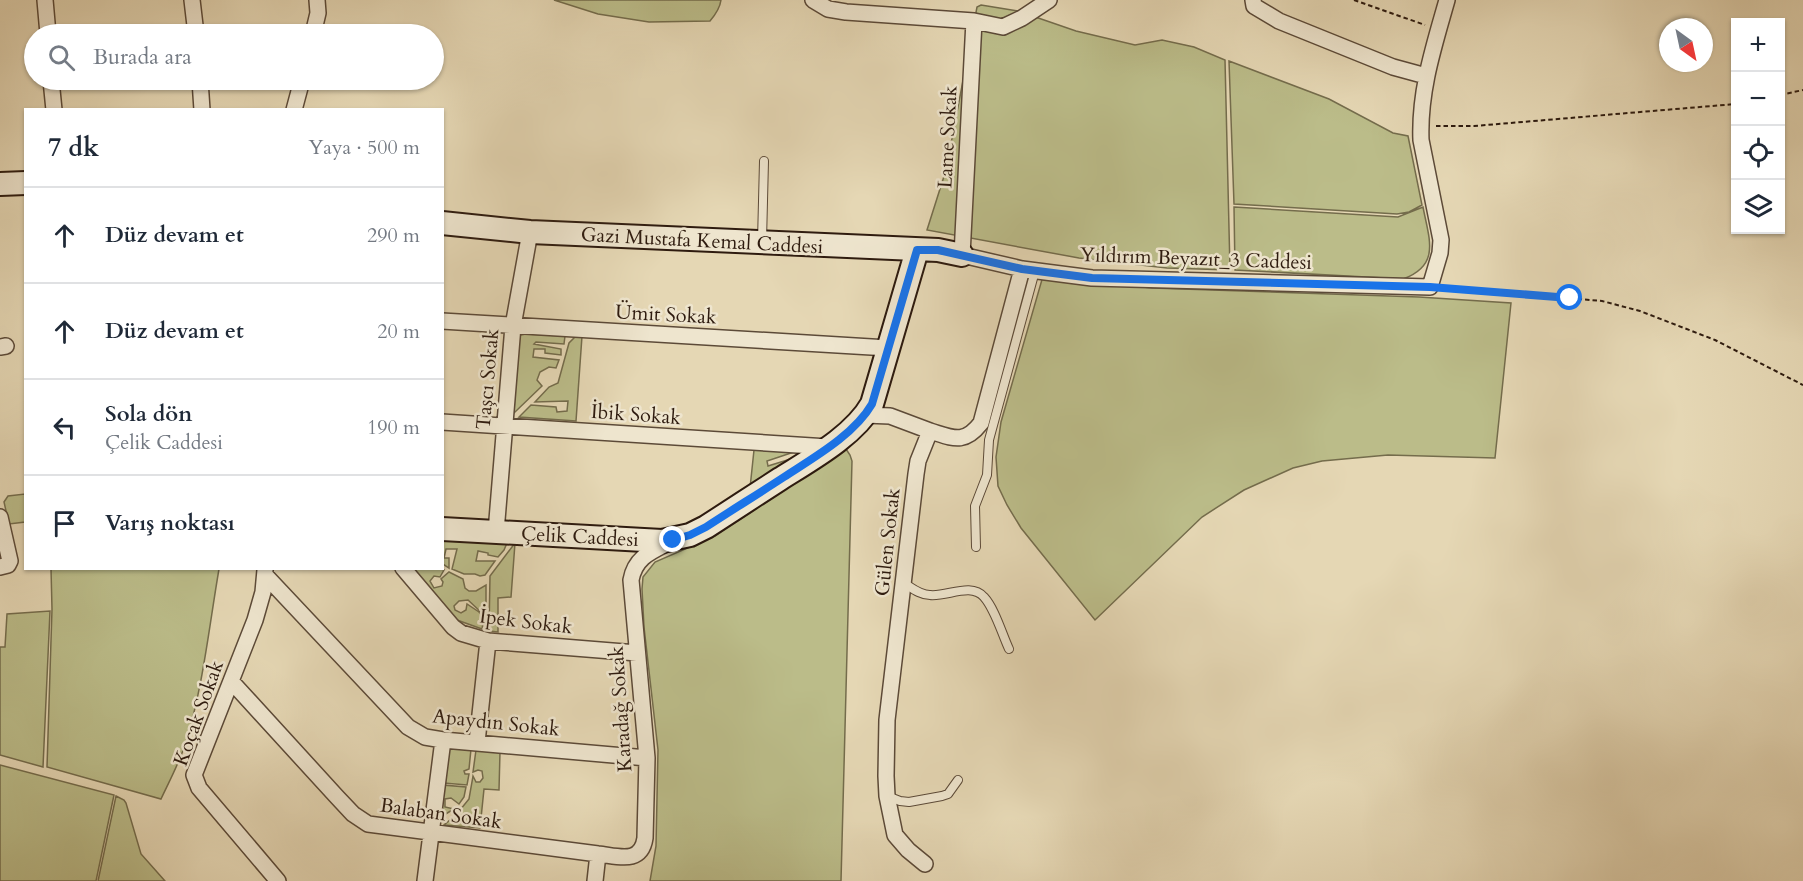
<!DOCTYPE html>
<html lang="tr">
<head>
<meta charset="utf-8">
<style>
	:root { --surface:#fff; --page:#f2f2f3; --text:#1f2937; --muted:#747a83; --line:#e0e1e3 }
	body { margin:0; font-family:Cardo,serif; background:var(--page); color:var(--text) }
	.controls { position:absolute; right:18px; top:18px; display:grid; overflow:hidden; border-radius:0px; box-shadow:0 2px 4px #0004 }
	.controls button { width:54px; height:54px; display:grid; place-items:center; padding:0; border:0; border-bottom:2px solid var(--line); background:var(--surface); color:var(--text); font:30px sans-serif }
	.compass { position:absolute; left:1659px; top:18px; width:54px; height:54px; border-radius:50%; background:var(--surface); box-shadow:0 2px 4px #0004; rotate:147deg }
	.stop { position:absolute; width:18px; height:18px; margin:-14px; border:4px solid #1a73e8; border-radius:50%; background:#fff }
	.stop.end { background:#1a73e8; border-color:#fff; box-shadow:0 2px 6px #0008 }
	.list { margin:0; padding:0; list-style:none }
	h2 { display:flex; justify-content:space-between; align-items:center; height:78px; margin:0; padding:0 24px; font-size:26px }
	h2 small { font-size:20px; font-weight:400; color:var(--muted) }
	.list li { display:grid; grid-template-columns:39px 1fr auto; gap:18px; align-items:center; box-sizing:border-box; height:96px; padding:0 24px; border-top:2px solid var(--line) }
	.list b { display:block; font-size:22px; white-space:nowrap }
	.list p { margin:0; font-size:20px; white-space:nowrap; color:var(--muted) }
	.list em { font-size:20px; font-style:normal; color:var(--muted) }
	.icon { flex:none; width:33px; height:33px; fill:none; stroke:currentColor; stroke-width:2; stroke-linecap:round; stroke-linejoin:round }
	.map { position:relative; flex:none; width:1803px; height:881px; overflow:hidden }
	.search { position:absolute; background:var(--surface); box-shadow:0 2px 4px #0004; left:24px; top:24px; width:420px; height:66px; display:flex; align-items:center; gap:15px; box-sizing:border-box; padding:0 21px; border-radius:33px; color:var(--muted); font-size:22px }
	.panel { position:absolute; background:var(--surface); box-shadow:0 2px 4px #0004; left:24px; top:108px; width:420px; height:462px; border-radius:0px }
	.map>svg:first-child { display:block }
	.green { fill:#bbbc89; stroke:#746c4c; stroke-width:1.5 }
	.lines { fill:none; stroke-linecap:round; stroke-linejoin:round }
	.lane-casing { stroke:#5c4a38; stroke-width:10 }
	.street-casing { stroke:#5c4a38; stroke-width:18 }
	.secondary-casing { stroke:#2e1b0f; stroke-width:26 }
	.path { stroke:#2e1b0f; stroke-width:2; stroke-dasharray:4.5 3; stroke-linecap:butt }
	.lane { stroke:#eee5ce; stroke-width:8 }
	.street { stroke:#eee5ce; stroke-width:15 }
	.secondary { stroke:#eee5ce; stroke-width:22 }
	.route { stroke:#1a73e8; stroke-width:8 }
	.labels { text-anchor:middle; stroke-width:5; stroke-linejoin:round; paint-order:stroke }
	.street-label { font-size:20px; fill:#2e1b0f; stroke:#eee5ce }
</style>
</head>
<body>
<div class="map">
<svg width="1803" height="881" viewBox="0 0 1803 881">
	<rect width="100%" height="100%" fill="#e5d7b4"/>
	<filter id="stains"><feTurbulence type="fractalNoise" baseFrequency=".00333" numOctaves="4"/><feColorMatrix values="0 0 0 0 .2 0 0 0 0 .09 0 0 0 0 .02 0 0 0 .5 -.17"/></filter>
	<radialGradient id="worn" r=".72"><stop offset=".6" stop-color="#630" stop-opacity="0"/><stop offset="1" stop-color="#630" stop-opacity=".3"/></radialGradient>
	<path class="green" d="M554,0H721C720,8 716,14 710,21L649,22L598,14Z
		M981,5L1018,11L1076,31L1135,45L1162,40L1194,47L1225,60L1230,270L1167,268L1079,258L927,230L946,170L977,7Z
		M1229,61L1329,99L1393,133L1408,136L1422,205L1409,212L1397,214L1234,204Z
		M1234,207L1398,217L1423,207C1429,239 1441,265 1403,279L1235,270Z
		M1043,276L1152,288L1419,297L1511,303L1495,458L1388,455L1322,461L1293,468L1244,490L1202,517L1095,620L1021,528L1007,505L998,486L996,457L1001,422Z
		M526,334L565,336L564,344L536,342L534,344L561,349V355L545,353V349H534L533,357L559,360L556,368L549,367L540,372L537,380L542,386L514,413L517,339L521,335Z
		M576,336H582L576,421L519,417L531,405L556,407L557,412L567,411L568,401L535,402L549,387L558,383L569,343Z
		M846,449L850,455L852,461L841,881H650L656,846L658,750L644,627L642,589L643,577L655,562L715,536Z
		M754,450L794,452L767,461L768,466L797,457L750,488Z
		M25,494V522L9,524L4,502L8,496Z
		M443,538L507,543L504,550L498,557L488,555V553L478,551L476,561H495L485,575L480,576L475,574H464L452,569L457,549H446L444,558H449V568L443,564Z
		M515,543L511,597L498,598V632L489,631L490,576Z
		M51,569H219C209,627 203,688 185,745C179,763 169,782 161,799L47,767L52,609Z
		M409,569H441L444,570L440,577L434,576L430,581L434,588L442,586L443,582L441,579L449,572L463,579L465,588L469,591H476L486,585V613L483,614L468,600L459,601L454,606L455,610L461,613L466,610L467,604L479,612L484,618L482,629L457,620Z
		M50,611L43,767L0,755V647H5L7,614Z
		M452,747L471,749L469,769L464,771L465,774H469L467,785L444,783L443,785L466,787L464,797L459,804L451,798L445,799V807L454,809L439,818L448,750Z
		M476,750L500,752L499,790L484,789L480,828L444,825L456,815L469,799L473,776L476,782H480L483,778L482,771L478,770L473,772Z
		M0,765L114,795L96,881H0Z
		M116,796L124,800L126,803L141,854L165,881H98Z"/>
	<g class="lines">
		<defs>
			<path id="lane" d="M762,241L764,161
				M976,547L975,506L987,475L989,440L1035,271
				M904,583C912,588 920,595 930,595C947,597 971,582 984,597C995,609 1002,634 1009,649
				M887,796L900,801L909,802L942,796L948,794L958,780"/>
			<path id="street" d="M45,0L48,34
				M192,0L196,34
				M813,0L828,9L846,12L974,21L1003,27L1022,18L1049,0
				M1253,0L1254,6L1279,21L1393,67L1426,76
				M974,21L962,255L1022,269L1092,278L1430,287L1440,253L1441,240L1421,140C1419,91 1434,46 1447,0
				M313,34L318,13L317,0
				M51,80L54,110
				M200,80L202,110
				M294,110L302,80
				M442,321L888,348
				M0,347L6,346
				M865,415L890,416L930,431
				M442,422L828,447
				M0,517L10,561L8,565L0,567
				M496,532L513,326L530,232
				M403,568L453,627L461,633L488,641L637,653
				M265,570L263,592L255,620L194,775L199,788L278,881
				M265,575L408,727L425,737L443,740L647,758
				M231,681L337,797L353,814L368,824L598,854C618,856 641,865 645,838L647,758L631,580C635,558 650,552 668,543
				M477,742L488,641
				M925,864L908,850L895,835L887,796L886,776L887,720L916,474L918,461L930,431C953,438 964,445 981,423L1022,269
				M425,881L443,740
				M595,881L598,854"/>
			<path id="secondary" d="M0,184L26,183
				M442,223L530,232L938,250L962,255
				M442,529L662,541L690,535L706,527C731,511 755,495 780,479C810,460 854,436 872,404L917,250"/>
		</defs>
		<use href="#lane" class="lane-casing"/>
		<use href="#street" class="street-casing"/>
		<use href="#secondary" class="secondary-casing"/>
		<path class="path" d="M1354,0L1425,25
			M1780,95L1803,90
			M1436,126H1474L1736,104
			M1443,288L1602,301L1640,311L1715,340L1803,385"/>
		<use href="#lane" class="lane"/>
		<use href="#street" class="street"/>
		<use href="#secondary" class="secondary"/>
	</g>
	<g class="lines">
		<path class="route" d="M673,540L690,535L706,527C732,510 758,494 784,477C813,458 854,435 872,404L917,250H938L1022,269L1092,278L1430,287L1570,298"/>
	</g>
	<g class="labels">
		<g class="street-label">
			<text transform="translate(947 137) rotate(-87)" y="7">Lame Sokak</text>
			<text transform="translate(702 240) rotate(3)" y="7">Gazi Mustafa Kemal Caddesi</text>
			<text transform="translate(1196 258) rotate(2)" y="7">Yıldırım Beyazıt_3 Caddesi</text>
			<text transform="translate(666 314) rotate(3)" y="7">Ümit Sokak</text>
			<text transform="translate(487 379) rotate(-85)" y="7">Taşcı Sokak</text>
			<text transform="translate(636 414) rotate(4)" y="7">İbik Sokak</text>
			<text transform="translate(580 536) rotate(3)" y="7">Çelik Caddesi</text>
			<text transform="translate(887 542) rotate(-84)" y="7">Gülen Sokak</text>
			<text transform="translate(526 621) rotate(7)" y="7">İpek Sokak</text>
			<text transform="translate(620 709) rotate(-94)" y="7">Karadağ Sokak</text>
			<text transform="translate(198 713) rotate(-70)" y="7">Koçak Sokak</text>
			<text transform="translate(496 722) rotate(6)" y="7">Apaydın Sokak</text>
			<text transform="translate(441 813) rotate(8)" y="7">Balaban Sokak</text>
		</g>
	</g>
	<rect width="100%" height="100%" filter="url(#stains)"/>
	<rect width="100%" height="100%" fill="url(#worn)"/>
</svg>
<div class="controls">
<button>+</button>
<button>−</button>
<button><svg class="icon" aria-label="locate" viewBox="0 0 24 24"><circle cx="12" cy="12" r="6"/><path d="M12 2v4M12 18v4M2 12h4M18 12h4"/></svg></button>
<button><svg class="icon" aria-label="layers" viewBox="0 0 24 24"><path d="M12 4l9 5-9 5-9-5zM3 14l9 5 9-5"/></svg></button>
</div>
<svg class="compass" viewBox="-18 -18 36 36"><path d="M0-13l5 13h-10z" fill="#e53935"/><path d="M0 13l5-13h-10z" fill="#747a83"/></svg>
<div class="stop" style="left:1570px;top:298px"></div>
<div class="stop end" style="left:673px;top:540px"></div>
<div class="search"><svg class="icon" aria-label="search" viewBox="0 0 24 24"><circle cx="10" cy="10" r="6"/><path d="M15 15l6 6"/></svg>Burada ara</div>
<section class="panel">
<h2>7 dk<small>Yaya · 500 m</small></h2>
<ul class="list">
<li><svg class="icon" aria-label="ahead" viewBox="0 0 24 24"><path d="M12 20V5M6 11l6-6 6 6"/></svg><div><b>Düz devam et</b></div><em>290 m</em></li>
<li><svg class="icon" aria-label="ahead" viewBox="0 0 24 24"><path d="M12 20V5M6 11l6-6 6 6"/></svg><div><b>Düz devam et</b></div><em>20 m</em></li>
<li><svg class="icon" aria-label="left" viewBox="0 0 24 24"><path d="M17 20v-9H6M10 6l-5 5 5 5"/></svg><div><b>Sola dön</b><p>Çelik Caddesi</p></div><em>190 m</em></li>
<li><svg class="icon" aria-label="arrive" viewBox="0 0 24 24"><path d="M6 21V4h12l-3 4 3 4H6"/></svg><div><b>Varış noktası</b></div></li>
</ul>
</section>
</div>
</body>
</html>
